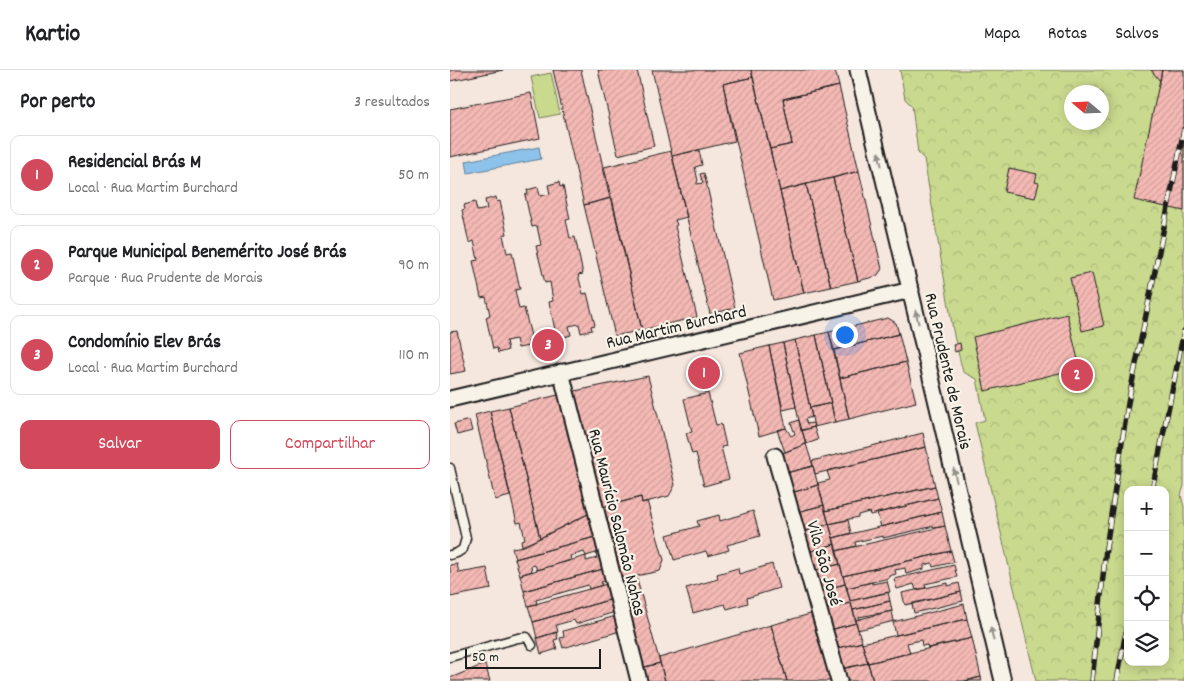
<!DOCTYPE html>
<html lang="pt">
<head>
<meta charset="utf-8">
<style>
	:root { --surface:#fff; --page:#f6f6f6; --text:#202124; --muted:#757577; --line:#e0e0e0; --accent:#d1495b }
	body { margin:0; font-family:Dekko,sans-serif; background:var(--page); color:var(--text) }
	.controls { position:absolute; right:15px; bottom:15px; display:grid; overflow:hidden; border-radius:10px; box-shadow:0 2px 12px #0003 }
	.controls button { width:45px; height:45px; display:grid; place-items:center; padding:0; border:0; border-bottom:1px solid var(--line); background:var(--surface); color:var(--text); font:25px sans-serif }
	.compass { position:absolute; left:614px; top:15px; width:45px; height:45px; border-radius:50%; background:var(--surface); box-shadow:0 2px 12px #0003; rotate:289deg }
	.scale { position:absolute; left:15px; bottom:12px; width:136px; box-sizing:border-box; padding-left:5px; border:2px solid #1c1c1c; border-top:0; font-size:14px; line-height:18px; white-space:nowrap; color:#1c1c1c; -webkit-text-stroke:4px #f7f3e8; paint-order:stroke }
	.you { position:absolute; left:394px; top:264px; width:18px; height:18px; margin:-12px; border:4px solid #fff; border-radius:50%; background:#1a73e8; box-shadow:0 0 0 8px #1a73e833 }
	.badge { display:grid; place-items:center; width:32px; height:32px; border-radius:50%; background:var(--accent); color:#fff; font-size:16px; font-weight:700 }
	.pin { position:absolute; translate:-50% -50%; border:2px solid #fff; box-shadow:0 1px 5px #0006 }
	.list { margin:0; padding:0; list-style:none }
	h2 { display:flex; justify-content:space-between; align-items:center; height:65px; margin:0; padding:0 20px; font-size:21px }
	h2 small { font-size:16px; font-weight:400; color:var(--muted) }
	.list li { display:grid; grid-template-columns:32px 1fr auto; gap:15px; align-items:center; box-sizing:border-box; height:80px; margin:0 10px 10px; padding:0 10px; border:1px solid var(--line); border-radius:10px }
	.list b { display:block; font-size:19px; white-space:nowrap }
	.list p { margin:0; font-size:16px; white-space:nowrap; color:var(--muted) }
	.list em { font-size:16px; font-style:normal; color:var(--muted) }
	.actions { display:flex; gap:10px; padding:15px 20px }
	.actions a { flex:1; padding:11px 0; border:1px solid var(--accent); border-radius:10px; text-align:center; font-size:18px; color:var(--accent) }
	.actions .main { background:var(--accent); color:#fff }
	.icon { flex:none; width:28px; height:28px; fill:none; stroke:currentColor; stroke-width:2; stroke-linecap:round; stroke-linejoin:round }
	.map { position:relative; flex:none; width:734px; height:611px; overflow:hidden }
	header { display:flex; align-items:center; gap:30px; box-sizing:border-box; height:70px; padding:0 25px; background:var(--surface); border-bottom:1px solid var(--line) }
	header strong { font-size:24px }
	nav { display:flex; gap:28px; margin-inline-start:auto; font-size:18px }
	main { display:flex }
	aside { flex:1; background:var(--surface) }
	.map>svg:first-child { display:block }
	.park { fill:url(#park-crowns); stroke:#727b55; fill-rule:evenodd }
	.pitch { fill:#c9da8e; stroke:#727b55 }
	.water { fill:#8dc2ea; stroke:#608098 }
	.building { fill:url(#building-hatch); stroke:#1c1c1c }
	.lines { fill:none; stroke-linecap:round; stroke-linejoin:round }
	.service-casing { stroke:#1c1c1c; stroke-width:11 }
	.minor-casing { stroke:#1c1c1c; stroke-width:19 }
	.service { stroke:#f7f3e8; stroke-width:8 }
	.minor { stroke:#f7f3e8; stroke-width:15 }
	.rail-casing { stroke:#1c1c1c; stroke-width:5.5 }
	.rail { stroke:#f7f3e8; stroke-width:4; stroke-dasharray:11; stroke-linecap:butt }
	.oneway { fill:#94928c }
	.labels { text-anchor:middle; stroke-width:4.5; stroke-linejoin:round; paint-order:stroke }
	.street-label { font-size:18px; fill:#1c1c1c; stroke:#f7f3e8 }
</style>
</head>
<body>
<header>
<strong>Kartio</strong>
<nav><a>Mapa</a><a>Rotas</a><a>Salvos</a></nav>
</header>
<main>
<aside>
<h2>Por perto<small>3 resultados</small></h2>
<ul class="list">
<li><span class="badge">1</span><div><b>Residencial Brás M</b><p>Local · Rua Martim Burchard</p></div><em>50 m</em></li>
<li><span class="badge">2</span><div><b>Parque Municipal Benemérito José Brás</b><p>Parque · Rua Prudente de Morais</p></div><em>90 m</em></li>
<li><span class="badge">3</span><div><b>Condomínio Elev Brás</b><p>Local · Rua Martim Burchard</p></div><em>110 m</em></li>
</ul>
<div class="actions"><a class="main">Salvar</a><a>Compartilhar</a></div>
</aside>
<div class="map">
<svg width="734" height="611" viewBox="0 0 734 611">
	<defs>
		<pattern id="park-crowns" width="20" height="18" patternUnits="userSpaceOnUse" patternTransform="scale(1.25)"><rect width="20" height="18" fill="#c9da8e"/><path d="M2 6a3 3 0 1 1 6 0M12 15a3 3 0 1 1 6 0" fill="none" stroke="#acba7a"/></pattern>
		<pattern id="building-hatch" width="6" height="6" patternUnits="userSpaceOnUse" patternTransform="scale(1.25)"><rect width="6" height="6" fill="#f4b9b4"/><path d="M-1 1l2-2M0 6l6-6M5 7l2-2" fill="none" stroke="#d19e9a"/></pattern>
	</defs>
	<rect width="100%" height="100%" fill="#f6e7de"/>
	<filter id="ink" filterUnits="userSpaceOnUse"><feTurbulence type="fractalNoise" baseFrequency=".02" numOctaves="2"/><feDisplacementMap in="SourceGraphic" scale="10" xChannelSelector="R" yChannelSelector="G"/><feConvolveMatrix kernelMatrix="1 2 1 2 8 2 1 2 1" color-interpolation-filters="sRGB"/></filter>
	<g filter="url(#ink)">
		<path class="park" d="M450,0H734V416L731,425L734,437V611H586L525,353L535,350L527,309L513,302L504,266L474,89L468,83L462,36L455,29ZM622,22H652V52H622ZM678,420H715V592H678Z"/>
		<path class="pitch" d="M101,3L110,44L90,48L81,7Z"/>
		<path class="water" d="M89,77L91,89L18,103L16,91Z"/>
		<path class="building" d="M0,0H53L0,11Z
			M103,0H131L160,128L134,135Z
			M148,0H187L204,76L168,85Z
			M202,0H301L303,7L273,14L285,71L222,86Z
			M301,0H385L389,16L333,29L342,74L320,79Z
			M701,0H712L710,11Z
			M712,0H734V141L684,130Z
			M303,7L354,223L323,230L273,14Z
			M389,16L409,101L330,121L320,79L342,74L333,29Z
			M81,23L90,68L0,87V39Z
			M249,80L252,95L245,97L248,111L247,112V114L253,113L250,104L254,103L285,238L260,244L222,86Z
			M221,81L237,147L225,150L227,155L225,156L247,247L192,260L154,97Z
			M559,98L587,104L585,112L589,113L585,128L554,122Z
			M409,101L432,199L427,206L408,211L383,108Z
			M383,108L408,211L381,217L356,114Z
			M109,112L110,117L113,116L120,149L116,150L120,168L125,167L133,204L128,205L133,224L137,223L145,255L141,256L142,260L131,263L129,254L119,256L121,265L111,268L110,263L106,264L99,232L103,231L100,212L95,213L86,176L91,175L87,156L82,157L75,125L78,124L77,120L88,117L90,126L100,124L98,115Z
			M356,114L381,217L354,223L330,121Z
			M46,127L47,132L50,131L57,164L53,165L57,183L62,182L70,219L65,220L69,239L74,238L82,270L78,271L79,276L68,278L66,269L56,271L58,280L48,283L47,278L43,279L36,247L40,245L36,227L31,228L23,191L28,190L24,171L19,173L12,140L15,139L14,135L25,132L27,141L37,139L35,130Z
			M162,128L192,260L165,266L134,135Z
			M642,203L654,256L632,261L620,208Z
			M617,244L630,298L535,321L523,267Z
			M438,248L446,253L449,264L384,280L379,262Z
			M7,261L16,301L0,304V262Z
			M379,262L399,349L385,352L366,265Z
			M449,264L456,292L390,308L384,280Z
			M366,265L381,333L360,338L345,270Z
			M104,268L107,278L91,282L89,271Z
			M345,270L362,347L355,349L357,354L363,353L364,357L351,361L333,273Z
			M333,273L346,337L333,340L319,276Z
			M510,273L511,280L505,282L503,275Z
			M319,276L336,358L309,366L290,283Z
			M456,292L466,332L399,349L390,308Z
			M259,293L263,309L249,312L245,297Z
			M198,306L225,415L219,426L192,433L191,427L149,438L120,322Z
			M258,323L266,355L271,354L276,376L271,377L279,409L254,416L246,383L242,384L236,363L242,362L234,329Z
			M112,324L140,443L90,468L59,337Z
			M381,333L385,352L364,357L360,338Z
			M59,337L90,468L72,476L71,470L75,469L71,452L67,453L40,341Z
			M40,341L60,426L45,430L25,345Z
			M19,350L22,361L7,365L4,354Z
			M349,350L356,374L335,382L327,360L336,358L341,366L345,364L341,353Z
			M364,357L368,370L356,374L352,360Z
			M473,363L476,377L365,404L362,391Z
			M356,374L363,396L336,403L330,384Z
			M476,377L485,416L375,441L368,413L380,410L377,401Z
			M363,396L368,415L341,423L336,403Z
			M368,415L374,435L347,442L341,423Z
			M485,416L488,428L420,445L419,442L408,445V447L379,454L375,441Z
			M191,427L192,433L197,431L214,490L210,501L186,506L210,593L191,598L149,438Z
			M488,428L492,442L431,457L427,443Z
			M374,435L379,454L353,462L347,442Z
			M303,441L310,466L277,475L279,480L258,486L256,481L224,490L217,465L249,456L247,451L269,445L270,451Z
			M492,442L495,456L484,458V456L433,468V466L405,472L406,476L386,481L383,468Z
			M140,443L145,467L65,489L62,478L74,476Z
			M398,450L401,463L383,468L379,454Z
			M379,454L385,474L358,482L353,462Z
			M495,456L501,481L393,506L386,481Z
			M145,467L149,482L136,486L134,482L120,486L121,490L87,500L85,495L81,496L82,501L70,505L65,489Z
			M385,474L390,494L363,501L358,482Z
			M501,481L504,492L483,497L482,493L474,495V499L456,504L455,498L445,500L446,504L439,506V508L397,518L393,506Z
			M149,482L153,499L74,521L70,505L136,486V491L147,488L146,483Z
			M7,494L9,503L37,498L41,519L0,527V495Z
			M322,494L329,518L297,528L298,533L277,539L275,534L243,543L236,518L268,509L267,504L288,498L289,504Z
			M390,494L395,514L369,521L363,501Z
			M504,495L507,507L475,514L476,518L466,520L464,514L447,519L444,509Z
			M153,499L157,510L151,512L152,515L139,519L138,515L86,530L87,534L78,536L74,521Z
			M437,511L440,522L400,531L397,518L422,512V514Z
			M498,513V516L509,513L511,522L455,535L452,523Z
			M157,514L162,529L83,552L78,536Z
			M395,514L401,533L374,540L369,521Z
			M438,522L440,531L403,540L400,531Z
			M511,522L513,531L464,543L462,534Z
			M162,529L165,542L126,554L124,550L106,555L108,562L87,568L83,552Z
			M440,531L442,541L409,547V549L406,550L403,540Z
			M401,533L406,553L380,560L374,540Z
			M514,534L517,549L446,565L443,552Z
			M442,541L444,551L408,560L406,550Z
			M364,543L383,611H337L321,555Z
			M166,546L170,561L113,578L110,568L114,567L113,561Z
			M517,549L522,568L478,578L477,575L472,576L471,570L457,573L460,583L418,593L412,573Z
			M406,553L412,572L385,579L380,560Z
			M321,555L337,611H215L209,588Z
			M106,562L108,569L104,570L107,579L91,584L87,568Z
			M522,568L531,607L515,611H423L418,593Z
			M412,572L418,593L391,599L385,579Z
			M210,593L215,611H194L191,598Z
			M418,593L423,611H394L391,599Z
			M35,594L40,611H0V608Z
			M531,607L532,611H515Z"/>
		<g class="lines">
			<defs>
				<path id="service" d="M0,398L16,468L13,479L7,483L0,485
					M0,587L68,568L77,567L82,575"/>
				<path id="minor" d="M408,0L553,611
					M111,302L189,611
					M0,329L461,220
					M325,386L389,611"/>
			</defs>
			<use href="#service" class="service-casing"/>
			<use href="#minor" class="minor-casing"/>
			<use href="#service" class="service"/>
			<use href="#minor" class="minor"/>
			<defs>
				<path id="rail" d="M702,420L734,261
					M642,611L656,478L678,333L734,59
					M667,611L678,550"/>
			</defs>
			<use href="#rail" class="rail-casing"/>
			<use href="#rail" class="rail"/>
		</g>
		<defs><path id="oneway-solid" d="M-6-.8H1V-3.2L6.5 0L1 3.2V.8H-6Z" transform="scale(1.25)"/></defs>
		<g class="oneway">
			<use href="#oneway-solid" transform="translate(430 89) rotate(-103)"/>
			<use href="#oneway-solid" transform="translate(467 247) rotate(-103)"/>
			<use href="#oneway-solid" transform="translate(505 405) rotate(-103)"/>
			<use href="#oneway-solid" transform="translate(542 564) rotate(-103)"/>
		</g>
	</g>
	<g class="labels">
		<g class="street-label">
			<text transform="translate(226 256) rotate(-13)" y="6">Rua Martim Burchard</text>
			<text transform="translate(499 301) rotate(77)" y="6">Rua Prudente de Morais</text>
			<text transform="translate(168 452) rotate(76)" y="6">Rua Maurício Salomão Nahas</text>
			<text transform="translate(375 493) rotate(74)" y="6">Vila São José</text>
		</g>
	</g>
</svg>
<div class="controls">
<button>+</button>
<button>−</button>
<button><svg class="icon" aria-label="locate" viewBox="0 0 24 24"><circle cx="12" cy="12" r="6"/><path d="M12 2v4M12 18v4M2 12h4M18 12h4"/></svg></button>
<button><svg class="icon" aria-label="layers" viewBox="0 0 24 24"><path d="M12 4l9 5-9 5-9-5zM3 14l9 5 9-5"/></svg></button>
</div>
<svg class="compass" viewBox="-18 -18 36 36"><path d="M0-13l5 13h-10z" fill="#e53935"/><path d="M0 13l5-13h-10z" fill="#757577"/></svg>
<div class="scale">50 m</div>
<div class="you"></div>
<div class="pin badge" style="left:254px;top:303px">1</div>
<div class="pin badge" style="left:627px;top:305px">2</div>
<div class="pin badge" style="left:98px;top:275px">3</div>
</div>
</main>
</body>
</html>
